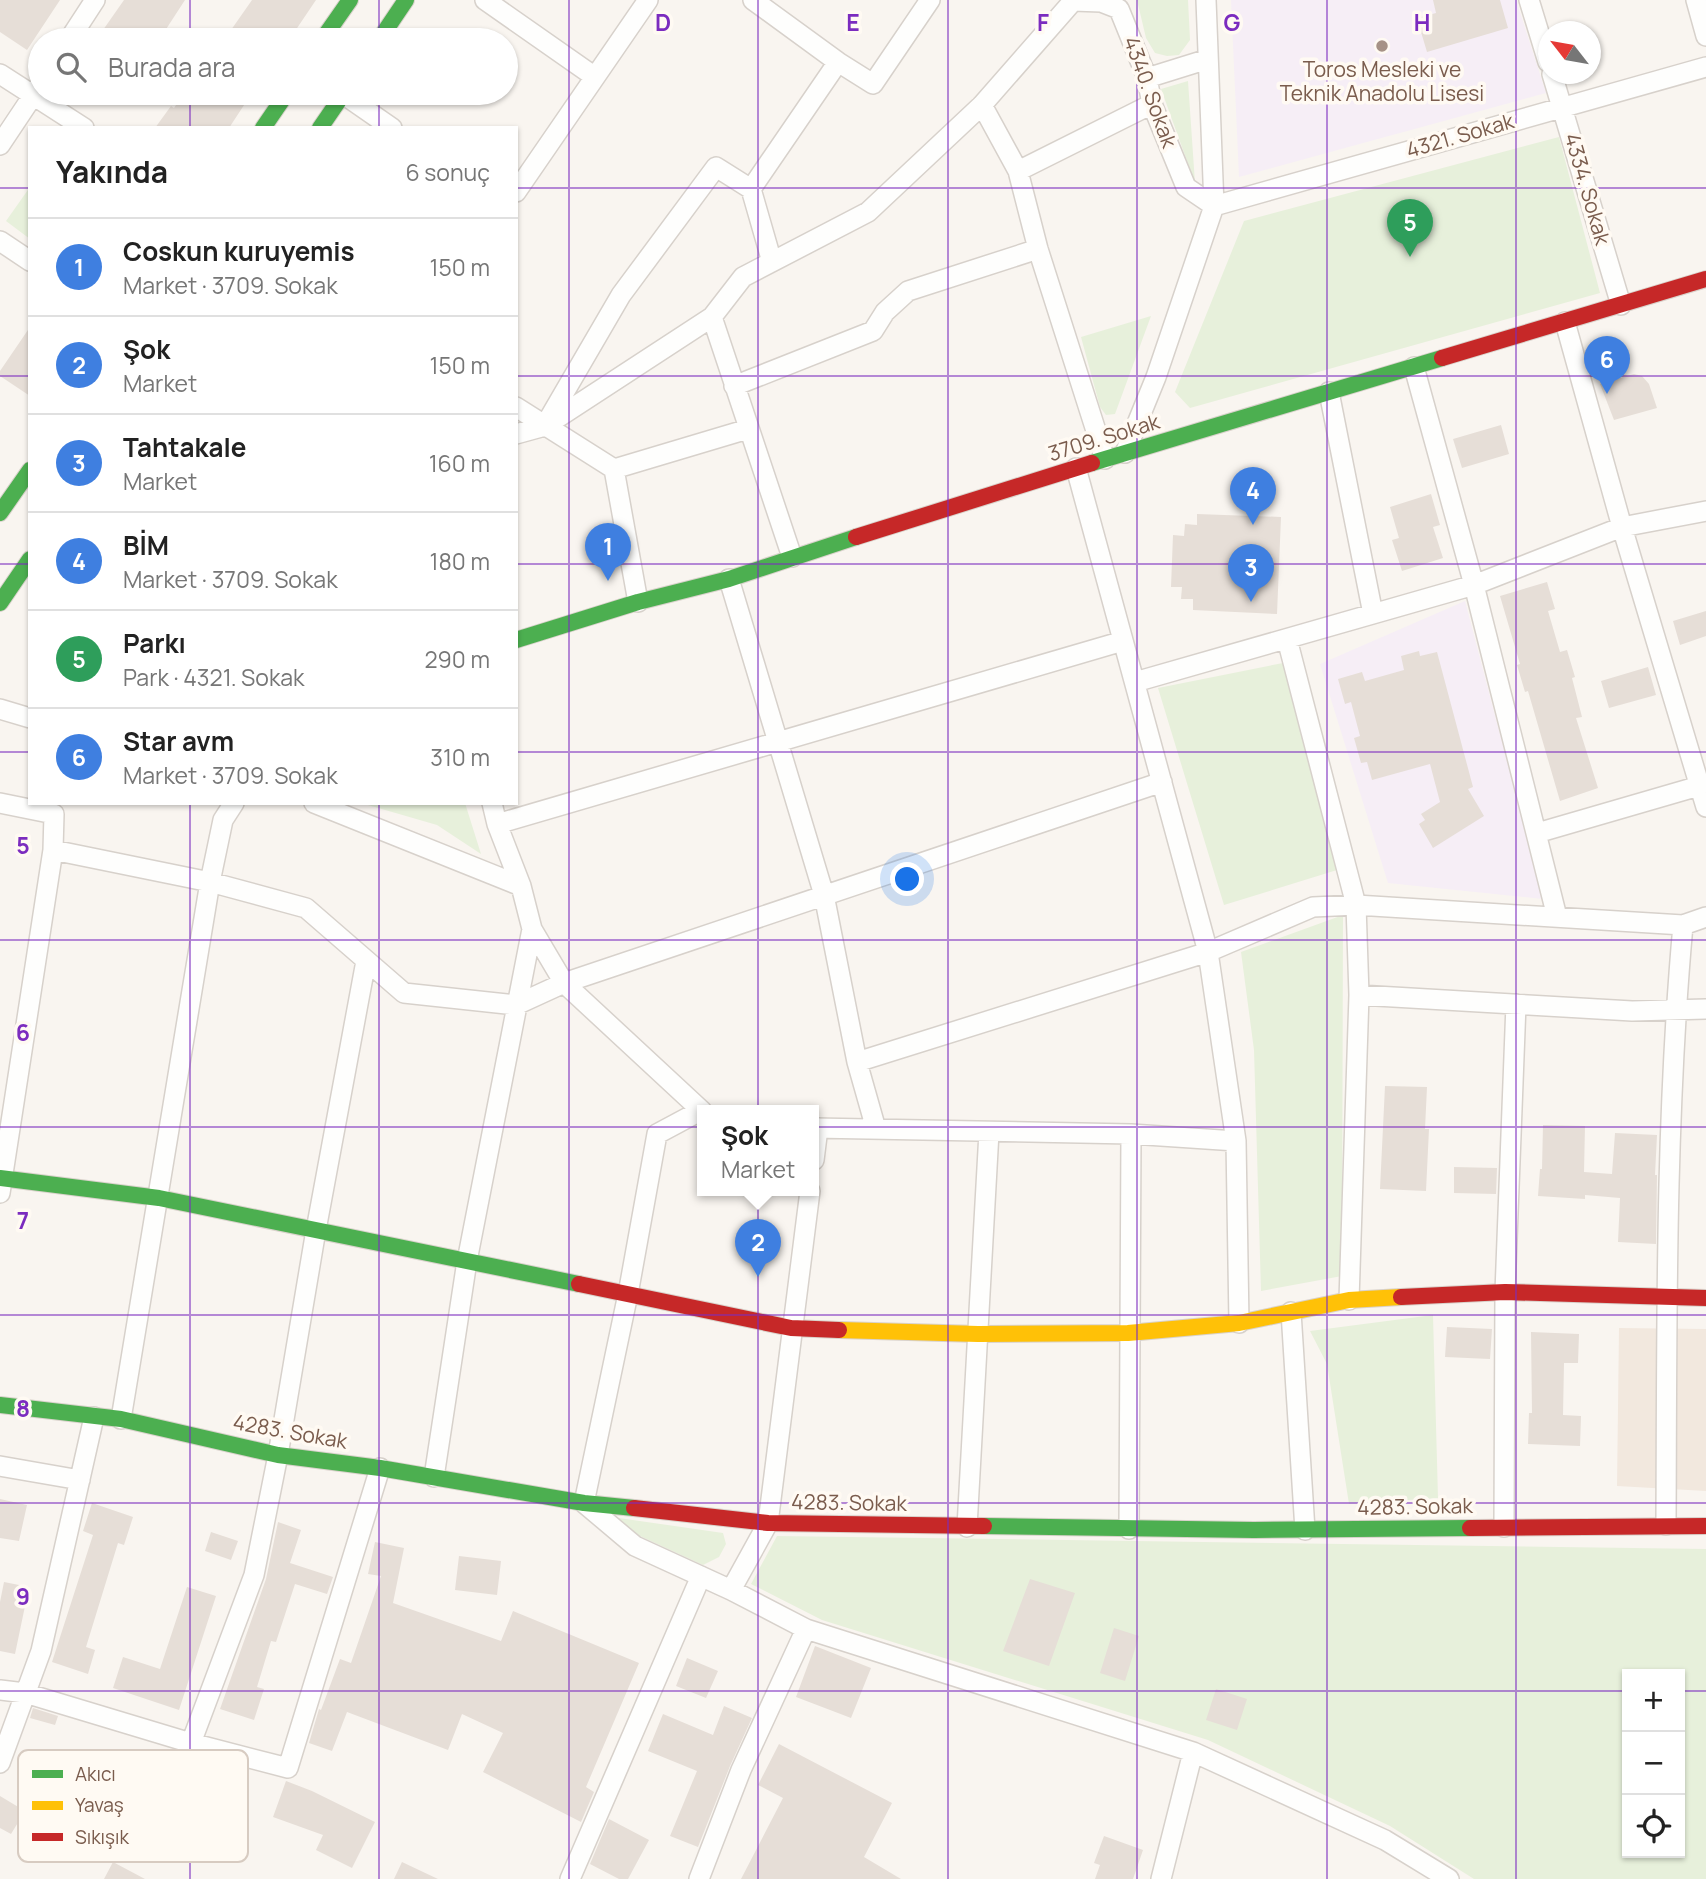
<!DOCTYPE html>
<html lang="tr">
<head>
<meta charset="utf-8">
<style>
	:root { --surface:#fff; --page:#f2f2f2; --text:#222; --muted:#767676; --line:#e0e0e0; --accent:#db2777 }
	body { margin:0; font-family:Manrope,sans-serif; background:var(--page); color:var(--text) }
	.controls { position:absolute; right:21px; bottom:21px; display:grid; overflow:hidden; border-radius:0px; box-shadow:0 2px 5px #0004 }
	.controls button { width:63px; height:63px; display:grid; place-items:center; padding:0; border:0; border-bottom:2px solid var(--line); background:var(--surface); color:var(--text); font:35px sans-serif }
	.compass { position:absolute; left:1538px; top:21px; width:63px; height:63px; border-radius:50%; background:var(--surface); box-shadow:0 2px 5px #0004; rotate:301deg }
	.you { position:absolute; left:908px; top:880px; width:24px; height:24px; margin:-18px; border:5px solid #fff; border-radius:50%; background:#1a73e8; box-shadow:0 0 0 10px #1a73e833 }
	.badge { display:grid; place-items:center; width:46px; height:46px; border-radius:50%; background:var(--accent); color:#fff; font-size:23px; font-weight:700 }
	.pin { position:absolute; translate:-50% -58px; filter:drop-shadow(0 2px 4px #0008) }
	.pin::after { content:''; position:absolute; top:37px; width:24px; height:21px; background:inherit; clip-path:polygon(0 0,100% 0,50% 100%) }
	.popup { position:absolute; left:697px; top:1105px; width:122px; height:91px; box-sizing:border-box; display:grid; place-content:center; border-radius:0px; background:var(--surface); filter:drop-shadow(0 2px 5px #0005); font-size:23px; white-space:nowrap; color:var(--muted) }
	.popup b { font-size:26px; color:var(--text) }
	.popup::after { content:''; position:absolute; left:50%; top:100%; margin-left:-14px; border:14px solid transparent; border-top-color:var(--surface) }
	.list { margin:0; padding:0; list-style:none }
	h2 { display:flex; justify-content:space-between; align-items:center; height:91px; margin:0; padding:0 28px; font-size:30px }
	h2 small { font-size:23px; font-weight:400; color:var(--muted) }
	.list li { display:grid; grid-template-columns:46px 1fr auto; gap:21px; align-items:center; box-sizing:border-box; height:98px; padding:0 28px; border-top:2px solid var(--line) }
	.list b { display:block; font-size:26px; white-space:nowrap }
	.list p { margin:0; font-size:23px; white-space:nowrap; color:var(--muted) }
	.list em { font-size:23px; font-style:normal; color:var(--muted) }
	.icon { flex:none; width:38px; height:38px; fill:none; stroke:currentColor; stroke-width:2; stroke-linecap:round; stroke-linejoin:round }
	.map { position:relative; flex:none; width:1706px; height:1879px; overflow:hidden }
	.search { position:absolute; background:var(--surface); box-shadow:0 2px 5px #0004; left:28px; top:28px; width:490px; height:77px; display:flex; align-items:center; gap:18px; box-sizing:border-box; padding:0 24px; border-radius:38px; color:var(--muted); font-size:26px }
	.panel { position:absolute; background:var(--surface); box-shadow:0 2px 5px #0004; left:28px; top:126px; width:490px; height:679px; border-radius:0px }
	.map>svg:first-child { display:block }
	.residential { fill:#f2e8de }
	.education { fill:#f6eef6 }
	.green { fill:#e7f0db; fill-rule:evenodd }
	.building { fill:#e6ded7 }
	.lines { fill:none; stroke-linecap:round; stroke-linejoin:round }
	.street-casing { stroke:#d7d1cb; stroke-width:22 }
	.fast-casing { stroke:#d9d2cb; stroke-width:18 }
	.slow-casing { stroke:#d9d2cb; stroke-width:18 }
	.jam-casing { stroke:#d9d2cb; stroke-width:18 }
	.street { stroke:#fefefd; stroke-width:19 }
	.fast { stroke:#4caf50; stroke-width:16 }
	.slow { stroke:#ffc107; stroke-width:16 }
	.jam { stroke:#c62828; stroke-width:16 }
	.grid { fill:none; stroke:#7b2cbf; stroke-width:2; stroke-opacity:0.55 }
	.poi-dot { fill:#a69286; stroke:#fffaf3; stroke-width:2.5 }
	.labels { text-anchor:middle; stroke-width:7; stroke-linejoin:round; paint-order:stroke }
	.poi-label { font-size:21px; fill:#7a5c4d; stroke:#fffaf3 }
	.street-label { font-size:21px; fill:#7a5c4d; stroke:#fffaf3 }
	.key { fill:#fffaf3; stroke:#d7cbc1; stroke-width:2 }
	.key-label { font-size:19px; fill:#7a5c4d }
	.grid-label { font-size:23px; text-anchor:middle; font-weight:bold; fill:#7b2cbf; stroke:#fffaf3; stroke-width:7; stroke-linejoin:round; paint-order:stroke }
</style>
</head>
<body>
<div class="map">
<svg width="1706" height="1879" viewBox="0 0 1706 1879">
	<rect width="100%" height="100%" fill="#f9f5f0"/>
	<path class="residential" d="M1619,1328L1706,1329V1491L1617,1486Z"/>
	<path class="education" d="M1231,0H1516L1546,93L1239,177Z
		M1465,601L1543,899L1388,883L1320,664Z"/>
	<path class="green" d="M1137,0H1188L1190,40L1179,55L1167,56L1155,53L1146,38Z
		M1188,81L1195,183L1161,89Z
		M1559,137L1600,293L1190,408L1175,392L1244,221Z
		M30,187V239L6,221Z
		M1151,316L1115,414L1106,415L1100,407L1081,337Z
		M1283,663L1337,870L1224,905L1158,688Z
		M361,803H465L481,854L437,825Z
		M1343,915L1342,1276L1261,1291L1254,1050L1241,952Z
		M1433,1315L1438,1498L1349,1504L1327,1364L1310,1331Z
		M612,1517L723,1533L726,1544L719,1557L703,1565L629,1531Z
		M777,1536L1706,1549V1879H1474L1390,1826L1208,1740L822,1620L751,1584ZM1627,1674H1680V1853H1627Z"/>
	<path class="building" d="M0,0H60L27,50L0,32Z
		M124,0H185L159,40H96Z
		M252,0H316L289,40H224Z
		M1433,0H1500L1508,28L1427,52L1421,32L1417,33L1413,19L1436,13Z
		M184,93H239L248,99L229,128H155L171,106L174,108Z
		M30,327V396L0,376V371Z
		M1634,374L1642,376L1649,384L1657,408L1614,420L1600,384Z
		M1501,425L1509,454L1462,468L1453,439Z
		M1431,494L1440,525L1433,527L1443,558L1402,571L1392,540L1399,538L1390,507Z
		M1197,514L1281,517L1277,614L1193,610V599H1181L1182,587H1171L1173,535L1184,536L1185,524L1197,525Z
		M1547,582L1555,609L1548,611L1560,652L1567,650L1575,677L1572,678L1582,717L1576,718L1598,788L1560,801L1528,691L1525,692L1517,665L1520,664L1500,596Z
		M1706,611V636L1680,645L1673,621Z
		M1419,651L1420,656L1437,652L1473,787L1468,789L1484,816L1433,848L1419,824L1425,820L1421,814L1440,802L1430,764L1372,780L1367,762L1361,763L1354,738L1360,736L1351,702L1345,704L1338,679L1362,672L1365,681L1404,670L1401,656Z
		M1648,667L1656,695L1609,708L1601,681Z
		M1385,1086L1427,1087L1425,1129H1429L1426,1191L1380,1189Z
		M1543,1125L1585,1126L1584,1172L1612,1174L1615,1133L1657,1135L1655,1175H1657L1656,1244L1618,1242L1620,1198L1585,1195V1199L1538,1196L1540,1169H1542Z
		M1454,1167L1497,1168L1496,1194L1454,1193Z
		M1447,1327L1492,1329L1490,1359L1445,1357Z
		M1531,1332L1579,1334L1578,1363H1564L1563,1415L1581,1416L1580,1446L1528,1444L1529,1413H1532Z
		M0,1499L27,1505L19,1541L0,1538Z
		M92,1503L133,1517L124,1545L118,1543L86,1647L95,1650L88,1674L52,1662L93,1535L83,1531Z
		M278,1522L301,1530L290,1563L333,1577L327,1594L295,1584L276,1642L271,1641L257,1687L264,1689L254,1720L220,1709L266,1579Z
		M211,1532L238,1541L231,1560L205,1551Z
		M375,1542L404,1548L393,1603L501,1641L513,1611L639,1663L586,1787L594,1792L581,1822L483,1772L503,1733L462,1714L448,1750L347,1712L332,1751L309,1743L319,1709L321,1710L340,1659L351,1663L381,1576L368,1574Z
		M459,1556L501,1561L497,1595L455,1590Z
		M1030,1579L1075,1593L1049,1666L1003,1651Z
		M4,1582L29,1587L15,1654L0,1651V1602Z
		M187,1587L216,1596L179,1710L113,1688L123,1657L160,1669Z
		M1114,1628L1139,1636L1125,1681L1100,1673Z
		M815,1646L871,1668L851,1718L796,1697Z
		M687,1658L718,1671L706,1698L676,1686Z
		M1216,1689L1247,1699L1237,1730L1206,1720Z
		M724,1706L752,1718L730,1766L698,1847L670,1836L697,1771L648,1751L663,1714L713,1735Z
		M33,1708L58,1716L55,1725L30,1718Z
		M779,1744L892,1803L864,1857L901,1879H741L783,1798L758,1785Z
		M198,1761L225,1769L217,1794L190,1786Z
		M286,1781L312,1791L375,1822L352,1868L316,1850L323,1835L273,1817Z
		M0,1796L25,1811L11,1834L0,1828Z
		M609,1819L649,1840L628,1879H619L590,1864Z
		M1104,1836L1143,1850L1133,1879H1095L1100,1865L1094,1863Z
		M113,1862L145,1879H104Z
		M402,1862L438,1879H394Z"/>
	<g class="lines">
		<defs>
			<path id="street" d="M485,0L595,77
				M753,0L838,62
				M1529,0L1548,62
				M1696,0L1706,36
				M1073,1L1101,2L1119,9L1147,78L1152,104L1186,187L1214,206L1706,67
				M69,40L95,0
				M0,74L84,128
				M1552,74L1621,305
				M1147,78L1208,59
				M343,94L392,128
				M982,105L1018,171L1038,249L1105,459
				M0,145L40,85
				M1018,171L1152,104
				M751,189L772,262
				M516,192L648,0
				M0,241L30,261
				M712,317L792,557
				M1565,322L1622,527L1706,807
				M1414,367L1474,585L1557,917
				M734,386L873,331L885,312L908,291L1038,249
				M1329,392L1373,614
				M516,407L614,469L638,602
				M547,422L621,295L716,167L751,189L838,62L873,84L930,0
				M516,434L545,426L712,317L743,277L868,212L982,105L1074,0
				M1125,453L1156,377L1214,206L1206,0
				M1076,468L1208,952L1236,1141L1239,1323
				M614,469L748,429
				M729,579L824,895L857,1062L876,1129
				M1287,639L1356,905L1359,995L1349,1300
				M1135,682L1474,585L1622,527L1706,511
				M0,709L30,718
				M0,803L54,814L53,850L0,1193
				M314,803L521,886
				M492,803L497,824L521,886L532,929L564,983L702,1111
				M497,824L1123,641
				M1537,833L1699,786
				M53,850L210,882L306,908L404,993L516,1005L564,983L1162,782
				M1359,995L1632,1011L1706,1009
				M857,1062L1208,952L1313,907L1356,905L1683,925L1706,917
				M700,1111L657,1134L628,1294L584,1503L635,1546L731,1590L806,1629L1193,1752L1385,1840L1449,1879
				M814,1128L1131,1134L1236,1141
				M814,1160L818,1128
				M1291,1312L1305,1530
				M121,1419L210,882L223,820L234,803
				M0,1466L80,1480
				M434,1477L467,1261L532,929
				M1666,1525C1667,1325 1665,1124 1683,925
				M967,1527L989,1132
				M1504,1527L1505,1292L1516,1004
				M1129,1529L1131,1134
				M731,1590L768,1523L810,1191
				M0,1690L25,1693L191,1743L288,1768L380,1468
				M191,1743L254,1575L278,1455L316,1230L366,961
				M0,1763L41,1651L94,1417
				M570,1879L701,1576
				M699,1879L741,1770L806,1629
				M1161,1879L1193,1752"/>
			<path id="fast" d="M322,40L350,0
				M379,40L406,0
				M263,128L287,93
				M320,128L344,93
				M1092,463L1442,358
				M0,513L30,470
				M0,603L30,559
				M516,640L638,602L729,579L856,537
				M0,1178L159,1198L579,1284
				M0,1405L121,1419L278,1455L380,1468L584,1503L634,1508
				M984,1526L1254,1530L1470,1528"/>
			<path id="slow" d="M839,1330L978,1334L1128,1333L1239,1323L1349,1300L1401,1297"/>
			<path id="jam" d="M1442,358L1706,279
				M856,537L1092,463
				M579,1284L791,1328L839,1330
				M1401,1297L1505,1292L1706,1298
				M634,1508L768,1523L984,1526
				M1470,1528L1706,1526"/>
		</defs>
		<use href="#street" class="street-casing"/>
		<use href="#fast" class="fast-casing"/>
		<use href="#slow" class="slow-casing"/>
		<use href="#jam" class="jam-casing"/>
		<use href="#street" class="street"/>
		<use href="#fast" class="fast"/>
		<use href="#slow" class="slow"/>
		<use href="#jam" class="jam"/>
	</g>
	<path class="grid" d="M190,0V40M379,0V40M569,0V1879M758,0V1879M948,0V1879M1137,0V1879M1327,0V1879M1516,0V1879M190,93V128M379,93V128M0,188H30M516,188H1706M0,376H30M516,376H1706M0,564H30M516,564H1706M0,752H30M516,752H1706M190,803V1879M379,803V1879M0,940H1706M0,1127H1706M0,1315H1706M0,1503H1706M0,1691H1627M1680,1691H1706"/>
	<circle class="poi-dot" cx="1382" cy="46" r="7"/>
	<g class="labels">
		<g class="poi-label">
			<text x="1382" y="77">Toros Mesleki ve<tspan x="1382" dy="24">Teknik Anadolu Lisesi</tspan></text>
		</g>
		<g class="street-label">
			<text transform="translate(1150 92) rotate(70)" y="7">4340. Sokak</text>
			<text transform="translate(1460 136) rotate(-16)" y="7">4321. Sokak</text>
			<text transform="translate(1587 189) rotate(74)" y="7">4334. Sokak</text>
			<text transform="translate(1104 438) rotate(-17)" y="7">3709. Sokak</text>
			<text transform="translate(290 1432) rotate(10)" y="7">4283. Sokak</text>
			<text transform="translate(849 1503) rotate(1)" y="7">4283. Sokak</text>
			<text transform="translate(1415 1507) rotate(-1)" y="7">4283. Sokak</text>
		</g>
	</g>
	<rect x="18" y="1750" width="230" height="112" rx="10" class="key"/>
	<rect x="32" y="1770" width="31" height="8" fill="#4caf50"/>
	<rect x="32" y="1801" width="31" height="9" fill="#ffc107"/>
	<rect x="32" y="1833" width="31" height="8" fill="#c62828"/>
	<g class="key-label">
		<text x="75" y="1781">Akıcı</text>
		<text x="75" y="1812">Yavaş</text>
		<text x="75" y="1844">Sıkışık</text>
	</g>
	<g class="grid-label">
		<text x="663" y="31">D</text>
		<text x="853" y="31">E</text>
		<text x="1043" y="31">F</text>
		<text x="1232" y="31">G</text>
		<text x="1422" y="31">H</text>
		<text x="23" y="854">5</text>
		<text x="23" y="1041">6</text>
		<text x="23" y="1229">7</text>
		<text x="23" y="1417">8</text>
		<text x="23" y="1605">9</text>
	</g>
</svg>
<div class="controls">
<button>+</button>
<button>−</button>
<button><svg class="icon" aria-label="locate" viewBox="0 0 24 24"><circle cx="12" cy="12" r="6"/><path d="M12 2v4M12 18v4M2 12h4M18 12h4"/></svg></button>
</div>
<svg class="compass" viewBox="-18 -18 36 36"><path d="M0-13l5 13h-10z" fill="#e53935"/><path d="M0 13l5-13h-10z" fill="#767676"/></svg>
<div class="you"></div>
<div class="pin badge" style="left:608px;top:581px;background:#3f7fe0">1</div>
<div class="pin badge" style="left:758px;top:1277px;background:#3f7fe0">2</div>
<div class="popup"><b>Şok</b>Market</div>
<div class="pin badge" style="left:1251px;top:602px;background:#3f7fe0">3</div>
<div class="pin badge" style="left:1253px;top:525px;background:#3f7fe0">4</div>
<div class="pin badge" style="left:1410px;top:257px;background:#2e9e5b">5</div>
<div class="pin badge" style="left:1607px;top:394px;background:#3f7fe0">6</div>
<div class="search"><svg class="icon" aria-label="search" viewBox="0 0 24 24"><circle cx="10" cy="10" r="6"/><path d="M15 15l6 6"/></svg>Burada ara</div>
<section class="panel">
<h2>Yakında<small>6 sonuç</small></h2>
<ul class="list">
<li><span class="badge" style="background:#3f7fe0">1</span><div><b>Coskun kuruyemis</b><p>Market · 3709. Sokak</p></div><em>150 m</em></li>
<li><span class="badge" style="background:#3f7fe0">2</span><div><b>Şok</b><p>Market</p></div><em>150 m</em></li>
<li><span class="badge" style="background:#3f7fe0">3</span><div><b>Tahtakale</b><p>Market</p></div><em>160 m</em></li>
<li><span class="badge" style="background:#3f7fe0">4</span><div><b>BİM</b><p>Market · 3709. Sokak</p></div><em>180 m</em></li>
<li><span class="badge" style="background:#2e9e5b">5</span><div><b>Parkı</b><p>Park · 4321. Sokak</p></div><em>290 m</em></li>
<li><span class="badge" style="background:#3f7fe0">6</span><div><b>Star avm</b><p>Market · 3709. Sokak</p></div><em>310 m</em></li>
</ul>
</section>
</div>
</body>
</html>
